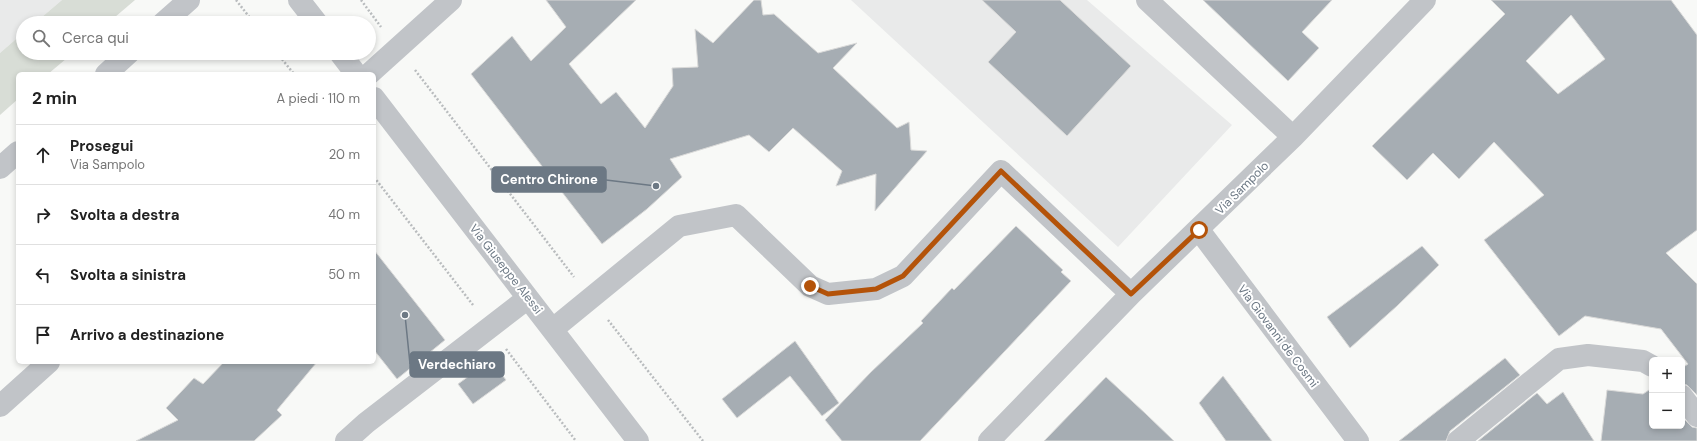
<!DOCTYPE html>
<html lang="it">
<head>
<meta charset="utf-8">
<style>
	:root { --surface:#fff; --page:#f6f6f6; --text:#222; --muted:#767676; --line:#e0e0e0 }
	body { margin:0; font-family:"DM Sans",sans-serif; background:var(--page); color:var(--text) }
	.controls { position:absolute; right:12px; bottom:12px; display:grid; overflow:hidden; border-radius:6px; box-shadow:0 2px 6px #0003 }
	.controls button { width:36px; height:36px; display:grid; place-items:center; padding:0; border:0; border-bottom:1px solid var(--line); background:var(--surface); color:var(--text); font:20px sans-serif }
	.stop { position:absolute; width:12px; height:12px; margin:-9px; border:3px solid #b45309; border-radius:50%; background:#fff }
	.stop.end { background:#b45309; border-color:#fff; box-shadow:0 1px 4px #0008 }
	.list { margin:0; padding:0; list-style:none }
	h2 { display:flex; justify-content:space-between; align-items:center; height:52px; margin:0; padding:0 16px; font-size:17px }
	h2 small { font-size:13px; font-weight:400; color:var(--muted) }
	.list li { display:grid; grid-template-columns:26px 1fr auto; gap:12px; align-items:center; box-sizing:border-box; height:60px; padding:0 16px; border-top:1px solid var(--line) }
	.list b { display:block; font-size:15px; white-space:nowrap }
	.list p { margin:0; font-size:13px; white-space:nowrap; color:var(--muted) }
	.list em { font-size:13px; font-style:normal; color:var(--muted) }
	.icon { flex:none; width:22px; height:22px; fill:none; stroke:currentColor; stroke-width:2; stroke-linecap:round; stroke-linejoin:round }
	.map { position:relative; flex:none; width:1697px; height:441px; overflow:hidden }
	.search { position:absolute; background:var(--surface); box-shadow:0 2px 6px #0003; left:16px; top:16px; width:360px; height:44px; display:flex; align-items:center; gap:10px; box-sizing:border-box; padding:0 14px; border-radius:22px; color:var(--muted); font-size:15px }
	.panel { position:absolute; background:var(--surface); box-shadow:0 2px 6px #0003; left:16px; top:72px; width:360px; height:292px; border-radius:6px }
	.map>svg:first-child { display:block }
	.built { fill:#e9eaea }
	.green { fill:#d8ddd6 }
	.building { fill:#a6adb3; stroke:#dadad9; fill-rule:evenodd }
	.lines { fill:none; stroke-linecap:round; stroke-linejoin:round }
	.path { stroke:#b9bcbe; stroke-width:2.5; stroke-dasharray:2 2; stroke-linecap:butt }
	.minor { stroke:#c1c4c8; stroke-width:22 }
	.route { stroke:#b45309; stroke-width:5 }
	.labels { text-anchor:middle; stroke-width:4; stroke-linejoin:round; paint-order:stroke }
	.street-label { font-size:12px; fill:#6c7884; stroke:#fff }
	.leader { fill:none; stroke:#6c7884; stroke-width:1.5 }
	.callout-dot { fill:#6c7884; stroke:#fff; stroke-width:1.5 }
	.callout { fill:#6c7884; stroke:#6c7884; stroke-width:1.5 }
	.callout-label { font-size:13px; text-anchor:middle; font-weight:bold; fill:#fff }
</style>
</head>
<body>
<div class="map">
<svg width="1697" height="441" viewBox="0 0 1697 441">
	<rect width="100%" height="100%" fill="#f8f9f7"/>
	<path class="built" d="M0,0H62L35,23H23V33L0,53Z
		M851,0H1087L1232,125L1118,247Z"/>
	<path class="green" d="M62,0H135L108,23H35Z
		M23,33V53H73L48,74H18V99L0,115V53Z"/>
	<path class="building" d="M546,0H636L569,64L601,104L616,92L645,128L673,86L672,68L698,67L695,29L713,43L754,0H761L763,15L774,14L818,53L857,43L833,68L897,128L909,122L911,150L927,151L875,211L876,174L836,186L842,171L793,128L769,152L749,135L670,159L682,177L647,209L602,244L471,74L512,36L531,61L566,27Z
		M982,0H1060L1131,66L1067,136L988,62L1016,32Z
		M1203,0H1332L1302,32L1319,48L1288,81Z
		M1491,0H1671L1697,35V230L1666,253L1697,284V395L1687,385L1682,384V368L1688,364L1661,329L1585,316L1559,336L1484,240L1544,195L1494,142L1459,179L1433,153L1407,180L1372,146L1505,14ZM1571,15L1605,59L1558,94L1526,61Z
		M1016,226L1063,270L1061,272L1071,281L920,441H842L825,420L871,372L923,323L921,321L952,288L954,290Z
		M1422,246L1439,265L1397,306L1350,348L1327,317Z
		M374,250L445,340L397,379L374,350Z
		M795,341L839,403L822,416L790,376L737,418L722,399Z
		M1505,358L1520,375L1450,431L1446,441H1399Z
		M491,360L506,380L473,404L458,384Z
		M224,362H317L277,410L282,415L254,441H136L178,420L166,408L194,378L203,384Z
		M1223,376L1272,441H1226L1199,403Z
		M1106,377L1146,414L1174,441H1044Z
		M1652,388V426H1682V417L1692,427L1697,428V441H1601L1607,390L1643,394Z
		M1563,392L1594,441H1478L1537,393L1547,404Z"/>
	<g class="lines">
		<path class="path" d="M236,0L254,23
			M361,0L381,27
			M277,53L294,74
			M415,70L574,277
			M374,177L473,305
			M608,320L703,441
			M506,349L576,441"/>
		<path class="minor" d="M299,0L317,23
			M1147,0L1293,137
			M163,23L189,0
			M340,53L356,74
			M106,74L129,53
			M369,74L451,0
			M374,98L638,441
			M0,168L18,152
			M1199,230L1358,441
			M553,329L679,226L736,215L810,286L828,294L876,289L903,276L1001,171L1131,294
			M1682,396L1697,416
			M0,406L49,362
			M346,441L366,423L528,298
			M989,441L1131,294L1293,137L1425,0
			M1458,441L1559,359L1588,355L1643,361L1652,366"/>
	</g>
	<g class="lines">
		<path class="route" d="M810,286L828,294L876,289L903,276L1001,171L1131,294L1199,230"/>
	</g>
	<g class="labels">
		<g class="street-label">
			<text transform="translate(1242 188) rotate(-45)" y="4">Via Sampolo</text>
			<text transform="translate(506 269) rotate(52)" y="4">Via Giuseppe Alessi</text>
			<text transform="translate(1278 336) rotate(53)" y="4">Via Giovanni de Cosmi</text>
		</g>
	</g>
	<path class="leader" d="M656 186L606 180M405 315L410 364"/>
	<g class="callout-dot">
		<circle cx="656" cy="186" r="4"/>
		<circle cx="405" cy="315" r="4"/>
	</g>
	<g class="callout">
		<rect x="492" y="167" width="114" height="25" rx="4"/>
		<rect x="410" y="352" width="94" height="25" rx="4"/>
	</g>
	<g class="callout-label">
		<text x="549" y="184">Centro Chirone</text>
		<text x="457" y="369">Verdechiaro</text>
	</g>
</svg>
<div class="controls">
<button>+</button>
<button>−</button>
</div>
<div class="stop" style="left:1199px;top:230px"></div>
<div class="stop end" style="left:810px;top:286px"></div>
<div class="search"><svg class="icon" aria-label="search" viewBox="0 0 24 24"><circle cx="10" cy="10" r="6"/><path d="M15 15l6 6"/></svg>Cerca qui</div>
<section class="panel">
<h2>2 min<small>A piedi · 110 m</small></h2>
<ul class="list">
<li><svg class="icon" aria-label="ahead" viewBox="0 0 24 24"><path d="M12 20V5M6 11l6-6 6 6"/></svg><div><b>Prosegui</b><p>Via Sampolo</p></div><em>20 m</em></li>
<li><svg class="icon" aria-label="right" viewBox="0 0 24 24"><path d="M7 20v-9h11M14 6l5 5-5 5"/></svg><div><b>Svolta a destra</b></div><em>40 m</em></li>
<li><svg class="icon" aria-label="left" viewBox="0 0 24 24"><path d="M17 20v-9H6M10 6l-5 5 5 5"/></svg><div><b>Svolta a sinistra</b></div><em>50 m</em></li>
<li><svg class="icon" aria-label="arrive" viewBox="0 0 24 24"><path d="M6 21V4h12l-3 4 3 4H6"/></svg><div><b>Arrivo a destinazione</b></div></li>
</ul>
</section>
</div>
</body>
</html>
